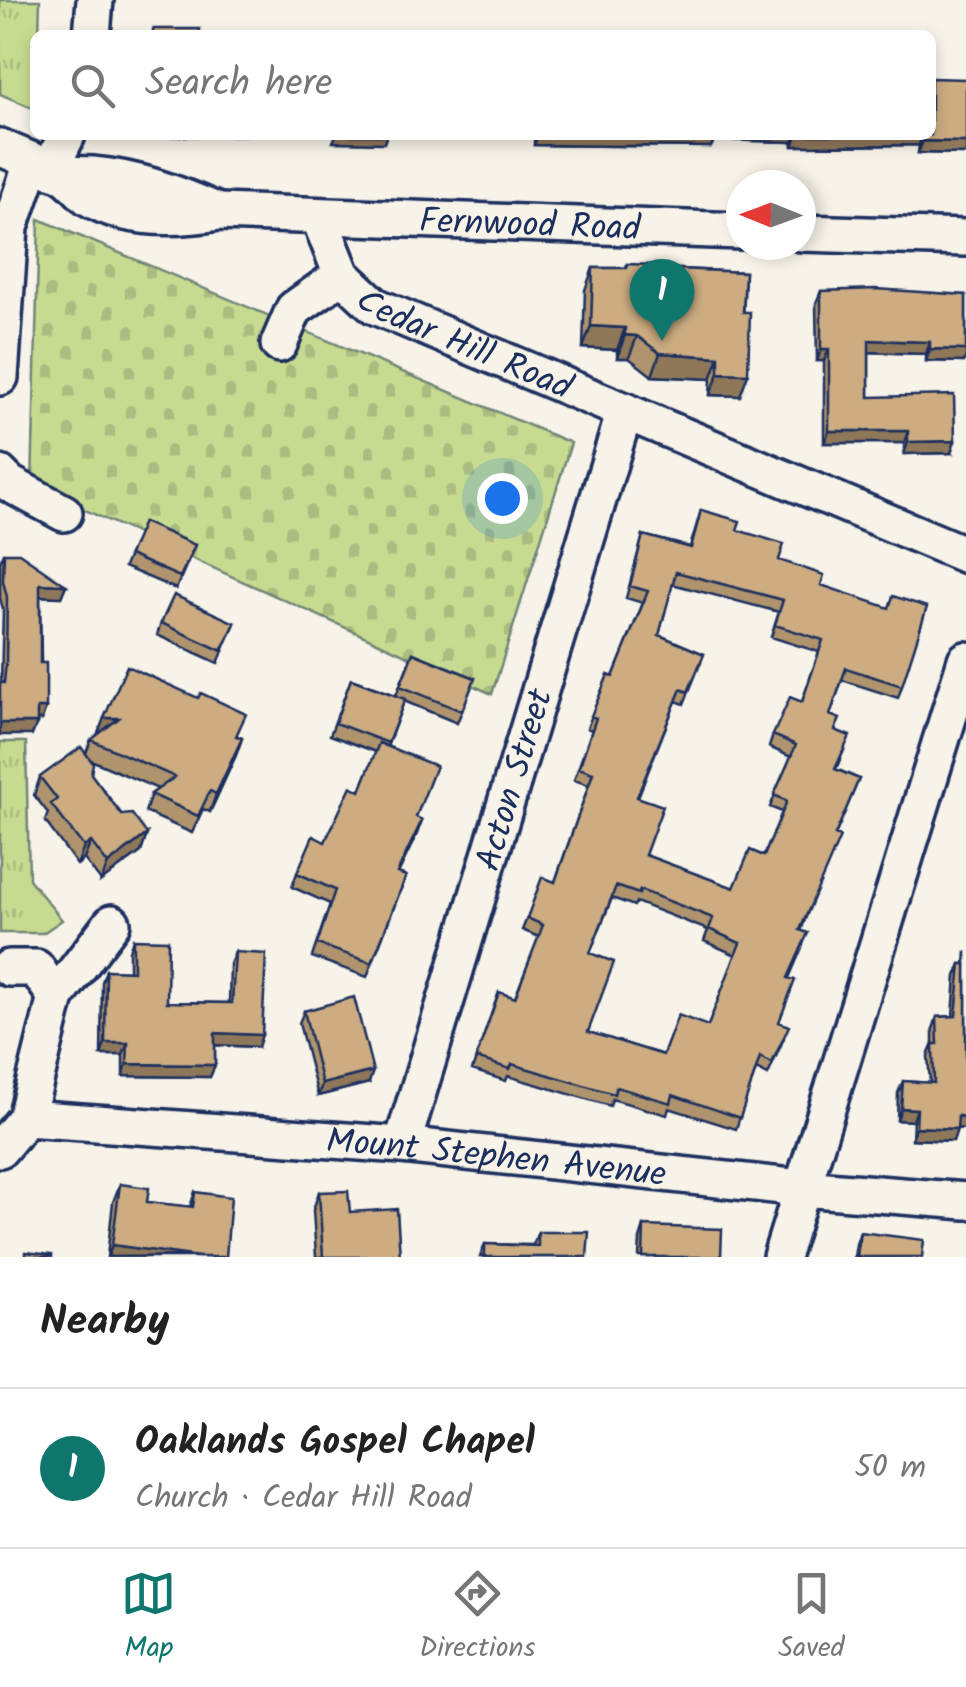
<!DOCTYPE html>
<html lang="en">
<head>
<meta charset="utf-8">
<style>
	:root { --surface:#fff; --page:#f6f6f6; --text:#222; --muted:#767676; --line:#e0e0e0; --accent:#0f766e }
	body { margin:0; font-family:Kalam,sans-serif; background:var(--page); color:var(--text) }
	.compass { position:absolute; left:726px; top:170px; width:90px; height:90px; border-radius:50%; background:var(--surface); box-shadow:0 5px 15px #0003; rotate:271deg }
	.you { position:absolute; left:502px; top:498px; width:35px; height:35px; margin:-25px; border:8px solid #fff; border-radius:50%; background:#1a73e8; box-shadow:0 0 0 15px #1a73e833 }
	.badge { display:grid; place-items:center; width:65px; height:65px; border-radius:50%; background:var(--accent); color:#fff; font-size:32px; font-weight:700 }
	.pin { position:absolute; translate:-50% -82px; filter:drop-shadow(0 2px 5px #0008) }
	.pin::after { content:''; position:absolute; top:52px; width:35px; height:30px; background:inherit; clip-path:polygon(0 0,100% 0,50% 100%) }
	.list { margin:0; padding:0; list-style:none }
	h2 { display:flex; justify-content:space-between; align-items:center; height:130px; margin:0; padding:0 40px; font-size:42px }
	h2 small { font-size:32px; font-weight:400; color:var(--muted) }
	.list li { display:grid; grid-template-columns:65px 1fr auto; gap:30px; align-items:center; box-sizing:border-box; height:160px; padding:0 40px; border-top:2px solid var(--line) }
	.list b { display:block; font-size:38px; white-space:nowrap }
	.list p { margin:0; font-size:32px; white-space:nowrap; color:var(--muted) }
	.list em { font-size:32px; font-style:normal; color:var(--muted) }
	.icon { flex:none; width:55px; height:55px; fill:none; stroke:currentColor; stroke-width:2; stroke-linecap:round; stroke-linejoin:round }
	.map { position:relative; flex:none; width:966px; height:1257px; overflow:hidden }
	.search { position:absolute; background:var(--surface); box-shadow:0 5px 15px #0003; left:30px; right:30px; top:30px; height:110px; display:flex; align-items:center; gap:25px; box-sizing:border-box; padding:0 35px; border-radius:15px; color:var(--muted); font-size:38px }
	.sheet { height:290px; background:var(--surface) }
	nav { display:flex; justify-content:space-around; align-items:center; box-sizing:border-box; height:140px; border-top:2px solid var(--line); background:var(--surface); font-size:28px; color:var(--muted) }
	nav a { display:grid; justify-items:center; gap:5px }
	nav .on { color:var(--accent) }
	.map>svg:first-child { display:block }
	.cemetery { fill:url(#cemetery-stones); stroke:#718577; stroke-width:2.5 }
	.park { fill:url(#park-tufts); stroke:#718577; stroke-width:2.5 }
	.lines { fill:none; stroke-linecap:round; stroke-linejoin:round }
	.minor-casing { stroke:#1b2f5e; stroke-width:42 }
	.minor { stroke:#f7f3e8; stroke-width:35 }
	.wall { fill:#af946e; stroke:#1b2f5e; stroke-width:2.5; fill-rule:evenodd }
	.shaded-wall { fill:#8f785a; stroke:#1b2f5e; stroke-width:2.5 }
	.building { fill:#ccac80; stroke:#1b2f5e; stroke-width:2.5; fill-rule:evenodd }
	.labels { text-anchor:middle; stroke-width:9; stroke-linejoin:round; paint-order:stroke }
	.street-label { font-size:35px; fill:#1b2f5e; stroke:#f7f3e8 }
</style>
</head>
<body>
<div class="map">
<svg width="966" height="1257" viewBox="0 0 966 1257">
	<defs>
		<pattern id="cemetery-stones" width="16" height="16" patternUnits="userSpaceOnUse" patternTransform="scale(2.5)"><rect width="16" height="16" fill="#c7db90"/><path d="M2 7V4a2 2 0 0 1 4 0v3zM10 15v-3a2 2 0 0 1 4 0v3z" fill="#aabc7f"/></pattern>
		<pattern id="park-tufts" width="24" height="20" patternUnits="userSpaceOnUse" patternTransform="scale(2.5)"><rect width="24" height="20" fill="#c7db90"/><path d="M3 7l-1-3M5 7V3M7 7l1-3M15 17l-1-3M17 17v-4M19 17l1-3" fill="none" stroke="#aabc7f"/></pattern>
	</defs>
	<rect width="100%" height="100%" fill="#f7f3e8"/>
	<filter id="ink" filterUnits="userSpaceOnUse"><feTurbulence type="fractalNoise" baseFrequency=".01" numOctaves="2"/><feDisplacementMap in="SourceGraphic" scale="20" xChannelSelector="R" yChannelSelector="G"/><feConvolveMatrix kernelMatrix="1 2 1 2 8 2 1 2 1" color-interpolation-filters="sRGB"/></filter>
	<g filter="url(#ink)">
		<path class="cemetery" d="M39,219L571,443L492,694L32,486Z"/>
		<path class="park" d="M0,0H40L39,35H35V109L0,94Z
			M0,742H26L29,879L62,920L43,933H0Z"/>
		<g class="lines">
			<defs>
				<g id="minor">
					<path d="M92,35L95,0"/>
					<path id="s1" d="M0,147C20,157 47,165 65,176C73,181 80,191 88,197C127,221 177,219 219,212L741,231"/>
					<path d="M50,170L67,135"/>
					<path d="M64,175C116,171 168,190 216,211"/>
					<path id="s2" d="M319,217L342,275L375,306L966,555"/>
					<path d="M801,233L966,238"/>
					<path d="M279,344L294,309L342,275"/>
					<path d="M0,377L10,227L32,163"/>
					<path d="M0,474L10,484L64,513"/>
					<path d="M9,968H36L56,997"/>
					<path id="s3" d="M26,1118L402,1145L801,1188L966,1201"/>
					<path id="s4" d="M402,1145L625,411"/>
					<path d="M0,1149L26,1118L56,997L112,923"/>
					<path d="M781,1257L966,660"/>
				</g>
			</defs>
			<use href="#minor" class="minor-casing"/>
			<use href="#minor" class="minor"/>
		</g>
		<path class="wall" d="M440,135H931L966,154L918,153L919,145L793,146V142L714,140L711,147L534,145V137Z
			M627,264L654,268L745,272L740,396L710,395L711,379L652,376L629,358H617V350L583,348L585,290L593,268H626Z
			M821,291L966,295V357L964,362L926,361V354L869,352V397L951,453L904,454V443H824V361H817L816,303Z
			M701,510L737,530L779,560L821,585L902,686L898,698L842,680L830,715L845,748L836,769L859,779L835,835L801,931L803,945L789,978L779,1022L784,1038L768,1075L756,1069L736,1129L669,1108L667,1115L612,1099L610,1106L508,1076L506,1081L472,1070L499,992L515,998L539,937L522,930L527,918L555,882L589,785L574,780L592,730L587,728L608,675L613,677L643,603L626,598L643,535L690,547ZM672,584L779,612L771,637L819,652L802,702L773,735L769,747L791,757L770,807L782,812L764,856L734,888L645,855L638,797L676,701L684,704L704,654L659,635ZM612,898L634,906L636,902L708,930L704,941L736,955L708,1026L663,1055L588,1032L590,953Z
			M195,545L176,589L124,567L129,555Z
			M4,553L66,585L61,597L40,596L42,720H37L32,735L1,683L3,609L0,598V562Z
			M161,623H235L218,663L157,635Z
			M413,653L475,678L457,723L404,701L387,747L416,817L422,820L398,873L406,876L367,977L312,957L330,904L292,887L297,873L325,842L360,791L376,752L330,735L351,679L396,695Z
			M238,736L242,738L236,755L210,812L203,809L192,833L145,812L151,794L158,789L91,760V774L122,815L147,834L141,852L101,881L84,859L77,865L45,821L48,813L34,795L40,777L86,753L91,740Z
			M133,939L167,1002L229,1003L230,964L235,952L258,1047L215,1045V1065L210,1077L123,1076V1055H101L102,982L106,970L129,971V951Z
			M966,951V1129L957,1128L953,1141L912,1139L913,1121L897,1120L898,1093L903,1081L930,1083L928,1056L933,1044V1029L937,1017L953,1016L956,976L961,964H965Z
			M304,1011L369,1083L318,1096L299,1023Z
			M120,1184L147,1202L190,1207L195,1192L226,1257H107L113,1202Z
			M319,1192L350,1212L400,1257H316L313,1210Z
			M644,1226L721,1257H639L640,1239Z
			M538,1232L587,1257H480L485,1244L533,1245Z
			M860,1232L922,1257H854L856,1244Z"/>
		<path class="shaded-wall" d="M148,135H251L148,137Z
			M336,135H387L384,143L333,142Z
			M440,135H535L534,137Z
			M538,135H796L793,142L714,140L711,147L534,145Z
			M797,135H922L919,145L793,146Z
			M923,141L966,142V154L918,153Z
			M591,326L625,328L617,350L583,348Z
			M625,335L637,336L629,358H617Z
			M869,340L930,342L926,354L865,352Z
			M821,349H829L824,361H817Z
			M930,349L966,350V357L964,362L926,361Z
			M660,353L719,357L711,379L652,376Z
			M719,373L748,374L740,396L710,395Z
			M829,431H908L904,443H824Z
			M955,441L951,453L904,454L908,442Z
			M40,584L66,585L61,597L36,596Z
			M37,708H46L42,720H33Z
			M104,718H119L97,736Z
			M0,723H37L32,735H0Z
			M242,738L236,755L210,812L216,794Z
			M422,820L417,834L392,886L397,873Z
			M147,834L141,852L101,881L108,864Z
			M91,842L84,859L77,865L84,847Z
			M215,1033L262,1035L258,1047L211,1045Z
			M105,1043H128L123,1055H101Z
			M127,1064L215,1065L210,1077L123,1076Z
			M373,1071L369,1083L318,1096L322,1084Z
			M901,1108L917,1109L913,1121L897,1120Z
			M958,1116L966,1117V1129L953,1128Z
			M916,1127L957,1129L953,1141L912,1139Z
			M112,1245L199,1256L108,1257Z"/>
		<path class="building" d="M153,29H200V35H153Z
			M931,78L966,79V142L923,141V135H931Z
			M627,264L654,265V268L745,272L743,312H750L748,374L719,373V357L660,353L637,336L625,335V328L591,326L593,268H627Z
			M875,289L966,295V350L930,349V342L869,340V397L954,395L955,441L908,442V431H829V349H821V291Z
			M701,510L740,521L737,530L784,544L779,560L824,575L821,585L889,608L893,596L927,607L902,686L846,668L830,715L840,719L835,730L850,736L835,769L859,779L835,835L840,837L800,930L808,933L788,978L795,980L779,1022L789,1026L772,1063L760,1057L740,1118L673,1095L671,1103L616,1087L614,1094L512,1064L510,1069L476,1058L499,992L515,998L543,925L527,918L542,877L555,882L593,773L579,768L596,718L591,716L608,675L613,677L648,591L630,586L643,535L691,548ZM676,572L783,600L775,625L823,640L802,702L790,697L773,735L796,745L774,795L787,801L764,856L750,850L734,888L645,855L663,806L637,797L681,689L688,692L704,654L659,635ZM616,886L639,894L640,890L713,918L709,929L740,943L708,1026L678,1015L663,1055L588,1032L614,962L590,953Z
			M143,522L195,545L180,577L129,555Z
			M4,553H19L66,585L40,584V663H46V708H37V723H0V683H4L6,663L7,597L3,581Z
			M174,595L235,623L222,651L161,623Z
			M413,653L475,678L462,711L400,686Z
			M127,666L198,698L201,693L246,714L236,736L242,738L216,794L210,791L198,816L151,794L175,777L91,740L119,718H104Z
			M351,679L405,699L388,743L335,723Z
			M379,743L436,766L416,817L422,820L397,873L406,876L372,963L317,944L335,890L297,873L313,836L325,842L351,786L360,791Z
			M81,747L93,763L91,774L122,815L132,814L147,834L108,864L91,842L84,847L51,804L57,799L40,777Z
			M133,939L168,940L167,1002L232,1003L235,952L266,954L262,1035L215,1033V1065L127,1064L128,1043H105L106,970L133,971Z
			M961,964H966V1117L958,1116L957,1129L916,1127L917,1109L901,1108L903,1081L934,1083L933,1044H938L937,1017L956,1016Z
			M354,997L373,1071L322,1084L304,1011Z
			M120,1184L149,1188L147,1202L193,1207L195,1192L231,1197L226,1257H199L112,1245Z
			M348,1191L350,1212L397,1209L400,1257H323L319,1192Z
			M644,1226L722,1229L721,1257H643Z
			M538,1232H589L587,1257H485V1244L538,1246Z
			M860,1232L924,1240L922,1257H857Z
			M26,1252L52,1255V1257H26Z"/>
	</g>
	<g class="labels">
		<g class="street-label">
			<text dy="12" stroke="none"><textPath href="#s1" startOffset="548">Fernwood Road</textPath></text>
			<text dy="12" stroke="none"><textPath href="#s2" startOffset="205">Cedar Hill Road</textPath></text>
			<text dy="12" stroke="none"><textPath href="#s4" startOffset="382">Acton Street</textPath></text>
			<text dy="12" stroke="none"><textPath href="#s3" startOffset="472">Mount Stephen Avenue</textPath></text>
		</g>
	</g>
</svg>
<svg class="compass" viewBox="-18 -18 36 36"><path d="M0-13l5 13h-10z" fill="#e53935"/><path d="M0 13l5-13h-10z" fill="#767676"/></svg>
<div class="you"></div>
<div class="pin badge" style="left:662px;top:341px">1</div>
<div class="search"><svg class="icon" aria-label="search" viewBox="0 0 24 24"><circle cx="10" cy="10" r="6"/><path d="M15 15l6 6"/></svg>Search here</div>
</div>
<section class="sheet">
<h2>Nearby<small></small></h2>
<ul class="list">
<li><span class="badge">1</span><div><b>Oaklands Gospel Chapel</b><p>Church · Cedar Hill Road</p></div><em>50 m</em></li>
</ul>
</section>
<nav>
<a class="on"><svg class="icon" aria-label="map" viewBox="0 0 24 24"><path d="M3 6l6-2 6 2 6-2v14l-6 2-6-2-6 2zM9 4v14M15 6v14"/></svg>Map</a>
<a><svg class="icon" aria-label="directions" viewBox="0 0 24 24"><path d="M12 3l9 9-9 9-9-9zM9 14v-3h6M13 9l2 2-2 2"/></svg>Directions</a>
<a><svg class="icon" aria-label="saved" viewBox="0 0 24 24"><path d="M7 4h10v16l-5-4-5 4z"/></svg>Saved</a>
</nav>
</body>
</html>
